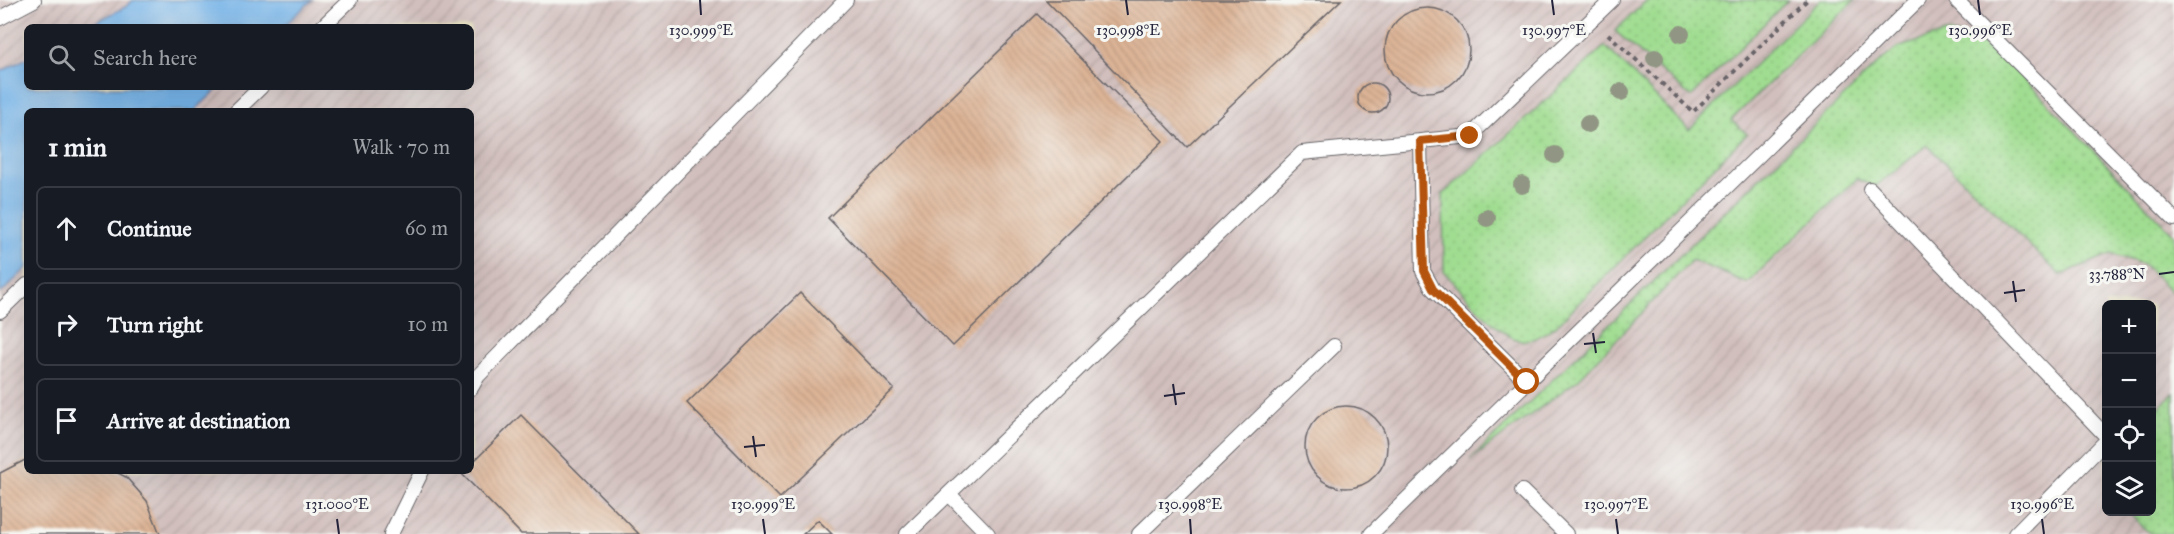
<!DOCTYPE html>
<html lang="en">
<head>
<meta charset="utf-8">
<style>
	:root { --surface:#171b24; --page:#242831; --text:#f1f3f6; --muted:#9ea1a6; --line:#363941 }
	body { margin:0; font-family:"IM FELL Great Primer",serif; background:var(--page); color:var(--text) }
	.controls { position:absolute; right:18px; bottom:18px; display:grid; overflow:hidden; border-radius:9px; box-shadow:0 6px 24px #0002 }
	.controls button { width:54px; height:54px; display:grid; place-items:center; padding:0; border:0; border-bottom:2px solid var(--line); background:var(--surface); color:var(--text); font:30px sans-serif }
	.stop { position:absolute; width:18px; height:18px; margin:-14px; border:4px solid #b45309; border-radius:50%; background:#fff }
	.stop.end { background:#b45309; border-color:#fff; box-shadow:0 2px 6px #0008 }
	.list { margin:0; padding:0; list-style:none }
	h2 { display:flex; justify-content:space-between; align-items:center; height:78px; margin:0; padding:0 24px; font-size:26px }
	h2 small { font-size:20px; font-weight:400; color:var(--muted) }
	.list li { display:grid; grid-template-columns:39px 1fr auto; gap:18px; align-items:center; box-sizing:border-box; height:84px; margin:0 12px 12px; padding:0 12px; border:2px solid var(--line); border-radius:9px }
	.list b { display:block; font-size:22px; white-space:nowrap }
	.list em { font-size:20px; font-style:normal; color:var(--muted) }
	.icon { flex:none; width:33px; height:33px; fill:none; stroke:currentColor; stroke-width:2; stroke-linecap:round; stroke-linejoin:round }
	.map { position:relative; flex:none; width:2174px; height:534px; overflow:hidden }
	.search { position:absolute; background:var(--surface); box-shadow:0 6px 24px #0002; left:24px; top:24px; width:450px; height:66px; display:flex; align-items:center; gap:15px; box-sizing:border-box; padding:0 21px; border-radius:9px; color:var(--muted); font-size:22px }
	.panel { position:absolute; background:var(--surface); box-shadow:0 6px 24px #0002; left:24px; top:108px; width:450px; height:366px; border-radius:9px }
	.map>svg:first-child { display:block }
	.industrial { fill:url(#industrial-furrows); fill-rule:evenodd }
	.green { fill:url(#green-dots); stroke:#618066; stroke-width:1.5 }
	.water { fill:#75b2e7; stroke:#4c6a91; stroke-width:1.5 }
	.building { fill:url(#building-back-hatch) }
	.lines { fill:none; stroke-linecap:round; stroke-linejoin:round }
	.lane-casing { stroke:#676468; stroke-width:16 }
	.path { stroke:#676468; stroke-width:4; stroke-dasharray:4.5 4.5; stroke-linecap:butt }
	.lane { stroke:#fff; stroke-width:14 }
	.tree { fill:#909683 }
	.route { stroke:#b45309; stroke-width:8 }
	.ticks { fill:none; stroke:#22223b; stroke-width:2 }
	.ticks-label { font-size:15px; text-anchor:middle; fill:#22223b; stroke:#f6f6f2; stroke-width:6; stroke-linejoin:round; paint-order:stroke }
</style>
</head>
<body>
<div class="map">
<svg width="2174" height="534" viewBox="0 0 2174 534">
	<defs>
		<pattern id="industrial-furrows" width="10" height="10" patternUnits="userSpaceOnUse" patternTransform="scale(1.5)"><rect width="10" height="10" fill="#d1bfbd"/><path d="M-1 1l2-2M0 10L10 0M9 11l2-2" fill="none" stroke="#b3a4a3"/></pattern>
		<pattern id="green-dots" width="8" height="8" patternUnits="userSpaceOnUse" patternTransform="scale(1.5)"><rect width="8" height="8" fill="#a0dd91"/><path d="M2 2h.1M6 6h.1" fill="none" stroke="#8abd7e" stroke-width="1.8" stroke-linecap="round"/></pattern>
		<pattern id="building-back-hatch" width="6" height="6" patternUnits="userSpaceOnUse" patternTransform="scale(1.5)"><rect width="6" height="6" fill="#dcb395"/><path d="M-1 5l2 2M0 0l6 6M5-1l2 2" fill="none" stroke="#bc9a81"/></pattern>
	</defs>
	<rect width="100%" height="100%" fill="#f6f6f2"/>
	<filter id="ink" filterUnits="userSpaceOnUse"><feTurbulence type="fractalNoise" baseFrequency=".0167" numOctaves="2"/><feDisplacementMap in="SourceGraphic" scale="12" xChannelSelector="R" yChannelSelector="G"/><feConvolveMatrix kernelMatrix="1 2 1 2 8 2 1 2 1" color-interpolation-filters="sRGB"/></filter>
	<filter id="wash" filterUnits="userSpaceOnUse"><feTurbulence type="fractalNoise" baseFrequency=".008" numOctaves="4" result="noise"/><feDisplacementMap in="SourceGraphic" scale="24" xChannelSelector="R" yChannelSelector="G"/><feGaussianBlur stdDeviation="1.35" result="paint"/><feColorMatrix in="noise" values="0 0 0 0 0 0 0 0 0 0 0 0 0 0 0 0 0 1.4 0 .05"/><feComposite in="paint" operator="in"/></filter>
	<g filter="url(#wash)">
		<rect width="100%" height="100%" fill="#e7e0bc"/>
		<path class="industrial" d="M0,0H133L127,6L86,27H27V58L0,72Z
			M227,0H2174V534H0V223L27,197V471H471V111H114L139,87H471V27H200ZM2106,304H2152V512H2106Z"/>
		<path class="green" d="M1647,0H1788L1691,97L1615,31Z
			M1820,0H1855L1731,120L1747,134L1557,325C1546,332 1533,343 1519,340C1499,336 1460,288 1444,272L1443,194L1605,46L1689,130Z
			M1945,33L1969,36L2000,55L2047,102L2174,235V294L2143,264L2111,254L2060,275L1927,145L1875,187L1857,179L1747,283L1692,260L1579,379L1470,460L1876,65L1897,48Z
			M2174,393V534H2150L2128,512H2152V415Z"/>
		<path class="water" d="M133,0H312L283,27H86L127,6Z
			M27,58V87H220L194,111H27V268L0,294V72Z"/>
		<g id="blocks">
			<path class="building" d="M1046,0H1341L1187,147Z
				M1385 50a42 42 0 1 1 84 0a42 42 0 1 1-84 0Z
				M1037,14L1163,141L953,346L828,218Z
				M1358 98a15 15 0 1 1 30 0a15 15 0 1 1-30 0Z
				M800,293L894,389L780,498L687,403Z
				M1305 447a41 41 0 1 1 82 0a41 41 0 1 1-82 0Z
				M521,415L639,534H521L461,473L464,471H471V464Z
				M27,459V471H114L126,477L147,501L160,534H0V473Z
				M818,520L832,534H803Z"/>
		</g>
	</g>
	<g filter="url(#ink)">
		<use href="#blocks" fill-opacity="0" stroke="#676468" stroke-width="1.5"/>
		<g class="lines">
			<defs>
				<path id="lane" d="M1956,0L2174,219
					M0,18L34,0
					M322,27L350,0
					M236,111L261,87
					M1420,141L1423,271L1433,289L1527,382
					M1870,189L2106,436
					M0,311L27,285
					M471,388L478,376L846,0
					M1522,491L1566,534
					M949,494L988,534
					M391,534L422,471
					M907,534L1302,153L1470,136L1612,0
					M1139,534L1334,346
					M1371,534L1918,0
					M2015,534L2106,441"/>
			</defs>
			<use href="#lane" class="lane-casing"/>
			<path class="path" d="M1608,34L1693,112L1807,0"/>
			<use href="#lane" class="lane"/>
		</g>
		<g class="tree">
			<circle cx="1681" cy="34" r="9"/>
			<circle cx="1655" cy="58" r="9"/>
			<circle cx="1621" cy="92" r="9"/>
			<circle cx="1588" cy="124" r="9"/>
			<circle cx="1555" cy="155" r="9"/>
			<circle cx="1522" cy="185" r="9"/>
			<circle cx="1487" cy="218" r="9"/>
		</g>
	</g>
	<g class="lines" filter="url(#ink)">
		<path class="route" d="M1470,136L1420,141L1424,271L1433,289L1527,382"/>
	</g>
	<path class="ticks" d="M700,0L701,15M1126,0L1128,15M1552,0L1554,15M1978,0L1980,15M2159,274L2174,272M2013,281L2016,302M2004,293L2025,290M1593,333L1596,353M1584,344L1605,342M1173,384L1176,405M1164,396L1185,393M753,436L756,457M744,447L765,445M337,519L339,534M763,519L765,534M1190,519L1191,534M1616,519L1618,534M2042,519L2044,534"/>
	<g class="ticks-label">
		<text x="1554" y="35">130.997°E</text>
		<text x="1980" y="35">130.996°E</text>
		<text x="701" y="35">130.999°E</text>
		<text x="1128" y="35">130.998°E</text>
		<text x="2117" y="279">33.788°N</text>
		<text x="337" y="509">131.000°E</text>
		<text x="763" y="509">130.999°E</text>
		<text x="1190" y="509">130.998°E</text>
		<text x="1616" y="509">130.997°E</text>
		<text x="2042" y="509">130.996°E</text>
	</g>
</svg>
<div class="controls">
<button>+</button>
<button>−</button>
<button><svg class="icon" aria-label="locate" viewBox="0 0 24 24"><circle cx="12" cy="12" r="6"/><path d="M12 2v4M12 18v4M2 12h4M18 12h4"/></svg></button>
<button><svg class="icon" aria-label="layers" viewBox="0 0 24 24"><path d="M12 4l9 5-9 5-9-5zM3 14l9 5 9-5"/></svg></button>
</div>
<div class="stop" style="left:1527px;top:382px"></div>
<div class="stop end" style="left:1470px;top:136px"></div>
<div class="search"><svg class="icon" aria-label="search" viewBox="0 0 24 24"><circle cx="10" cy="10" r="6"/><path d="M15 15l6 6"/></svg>Search here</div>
<section class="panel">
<h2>1 min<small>Walk · 70 m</small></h2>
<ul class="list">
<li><svg class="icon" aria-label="ahead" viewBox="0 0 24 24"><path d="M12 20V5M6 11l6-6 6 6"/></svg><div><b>Continue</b></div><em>60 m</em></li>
<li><svg class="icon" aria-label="right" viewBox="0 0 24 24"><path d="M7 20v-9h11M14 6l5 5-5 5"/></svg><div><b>Turn right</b></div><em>10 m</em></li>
<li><svg class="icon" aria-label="arrive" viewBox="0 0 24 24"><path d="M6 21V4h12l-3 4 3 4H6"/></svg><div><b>Arrive at destination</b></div></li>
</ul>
</section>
</div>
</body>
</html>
